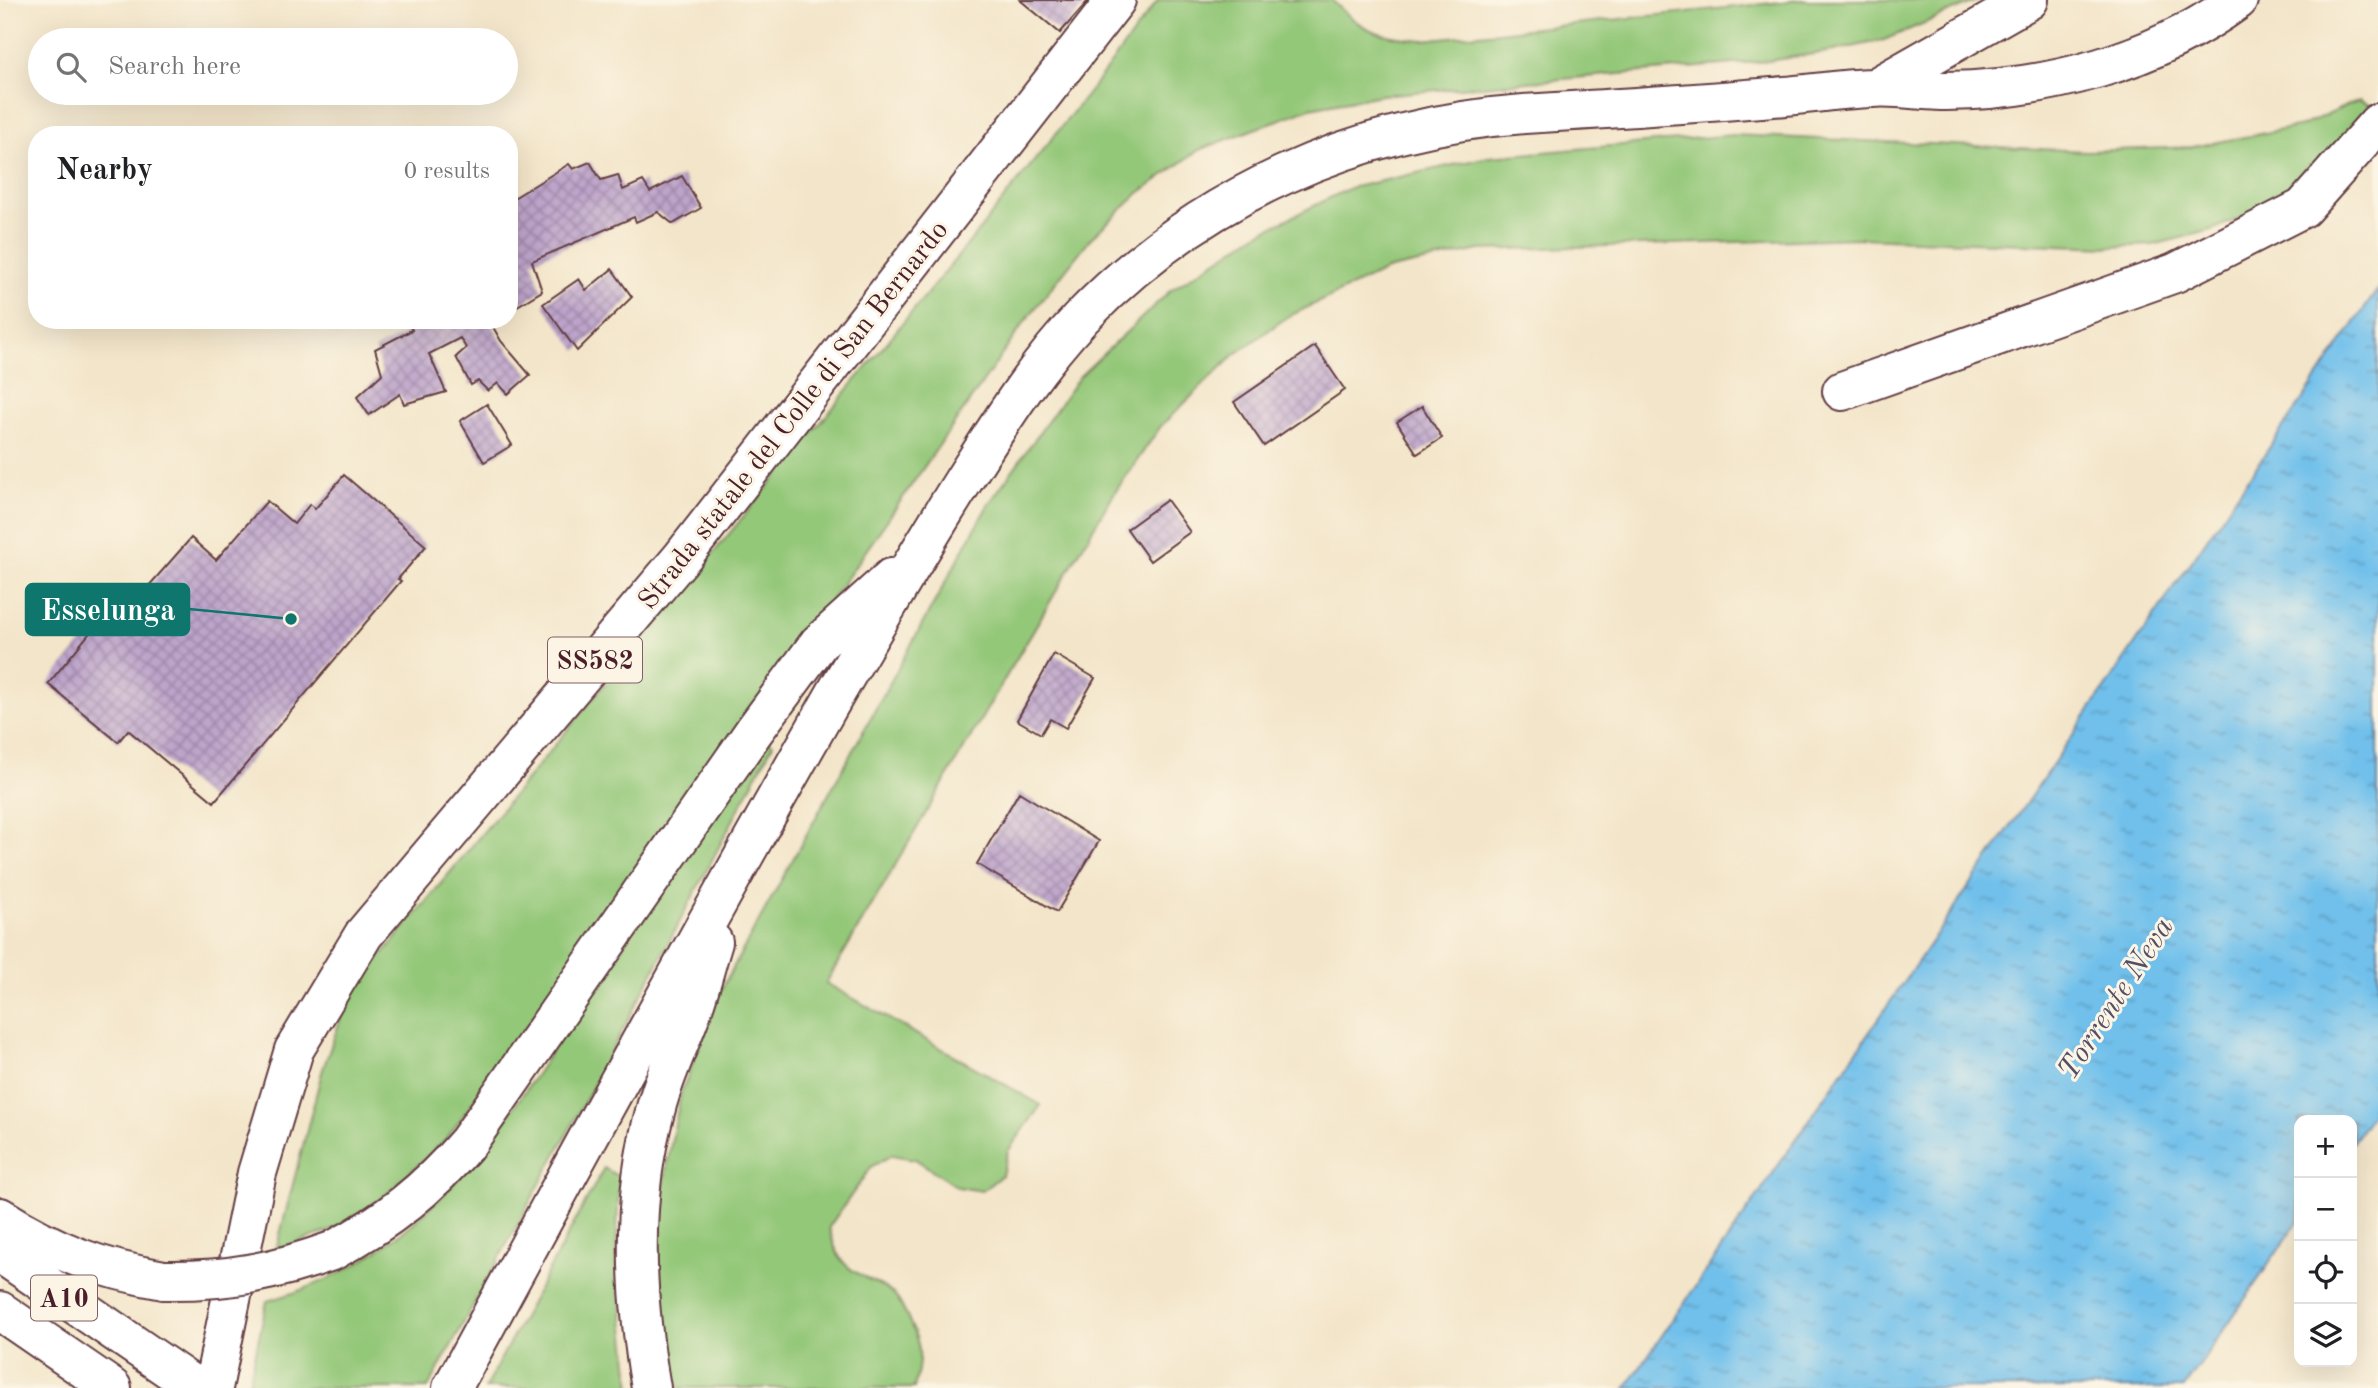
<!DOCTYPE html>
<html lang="en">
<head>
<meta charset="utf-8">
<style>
	:root { --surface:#fff; --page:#f2f2f2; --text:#202124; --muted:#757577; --line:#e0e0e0 }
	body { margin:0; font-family:"Old Standard TT",serif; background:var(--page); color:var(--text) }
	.controls { position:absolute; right:21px; bottom:21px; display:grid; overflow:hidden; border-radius:14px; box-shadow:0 7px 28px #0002 }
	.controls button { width:63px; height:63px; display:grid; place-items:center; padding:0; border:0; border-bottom:2px solid var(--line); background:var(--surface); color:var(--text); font:35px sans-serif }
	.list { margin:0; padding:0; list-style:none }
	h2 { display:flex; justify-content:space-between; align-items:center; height:91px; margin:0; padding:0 28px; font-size:30px }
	h2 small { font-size:23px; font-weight:400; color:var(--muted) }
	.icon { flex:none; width:38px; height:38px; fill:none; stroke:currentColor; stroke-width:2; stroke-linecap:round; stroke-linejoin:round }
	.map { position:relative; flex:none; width:2378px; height:1388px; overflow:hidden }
	.search { position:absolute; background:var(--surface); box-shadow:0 7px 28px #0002; left:28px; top:28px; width:490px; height:77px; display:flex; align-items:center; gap:18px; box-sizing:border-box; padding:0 24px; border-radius:38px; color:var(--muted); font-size:26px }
	.panel { position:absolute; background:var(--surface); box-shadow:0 7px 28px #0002; left:28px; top:126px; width:490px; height:203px; border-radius:28px }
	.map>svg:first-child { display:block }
	.grass { fill:#94c879; stroke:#6f7452; stroke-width:2 }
	.water { fill:url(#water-ripples); stroke:#5d708b; stroke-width:2 }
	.building { fill:url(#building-cross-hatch) }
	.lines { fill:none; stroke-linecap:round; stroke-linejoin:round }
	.minor-casing { stroke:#633d43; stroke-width:42 }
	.major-casing { stroke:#633d43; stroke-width:42 }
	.highway-casing { stroke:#633d43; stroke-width:42 }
	.minor { stroke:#fff; stroke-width:38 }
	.major { stroke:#fff; stroke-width:38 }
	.highway { stroke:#fff; stroke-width:38 }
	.highway-bridge-casing { stroke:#633d43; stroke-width:42; stroke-linecap:butt }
	.highway-bridge { stroke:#fff; stroke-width:38 }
	.labels { text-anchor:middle; stroke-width:6; stroke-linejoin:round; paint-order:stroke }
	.shield { fill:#fcf5e5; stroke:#7f5f63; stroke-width:2 }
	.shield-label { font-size:26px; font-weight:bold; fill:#4a1f2b }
	.street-label { font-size:28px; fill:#4a1f2b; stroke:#fcf5e5 }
	.water-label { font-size:30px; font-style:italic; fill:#554f65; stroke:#fcf5e5 }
	.leader { fill:none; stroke:#0f766e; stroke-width:2.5 }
	.callout-dot { fill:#0f766e; stroke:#fcf5e5; stroke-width:2.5 }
	.callout { fill:#0f766e; stroke:#0f766e; stroke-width:2.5 }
	.callout-label { font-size:30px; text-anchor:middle; font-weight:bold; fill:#fff }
</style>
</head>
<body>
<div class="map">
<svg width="2378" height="1388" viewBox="0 0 2378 1388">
	<defs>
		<pattern id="water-ripples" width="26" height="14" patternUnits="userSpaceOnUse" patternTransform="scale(1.75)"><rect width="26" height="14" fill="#70c0eb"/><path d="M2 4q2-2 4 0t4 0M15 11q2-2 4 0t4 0" fill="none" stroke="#5e9bbf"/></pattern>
		<pattern id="building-cross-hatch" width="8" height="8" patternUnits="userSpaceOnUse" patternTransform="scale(1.75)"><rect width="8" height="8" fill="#bda4cb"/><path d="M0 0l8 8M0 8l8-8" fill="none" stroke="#9c85a5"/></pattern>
	</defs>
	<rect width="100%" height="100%" fill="#fcf5e5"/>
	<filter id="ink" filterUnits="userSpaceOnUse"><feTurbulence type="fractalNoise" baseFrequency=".0143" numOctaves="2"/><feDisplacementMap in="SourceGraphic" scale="14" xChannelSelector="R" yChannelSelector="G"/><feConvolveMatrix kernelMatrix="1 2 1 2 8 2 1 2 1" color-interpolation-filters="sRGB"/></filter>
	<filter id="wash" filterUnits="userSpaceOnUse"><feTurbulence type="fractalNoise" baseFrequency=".00686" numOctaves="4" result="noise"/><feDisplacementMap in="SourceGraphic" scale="28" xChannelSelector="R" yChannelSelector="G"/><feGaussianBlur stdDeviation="1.57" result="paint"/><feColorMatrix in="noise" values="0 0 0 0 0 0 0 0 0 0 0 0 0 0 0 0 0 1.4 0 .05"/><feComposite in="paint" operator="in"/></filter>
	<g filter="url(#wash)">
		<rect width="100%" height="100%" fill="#f3e5c9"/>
		<path class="grass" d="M1158,0H1332C1364,33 1377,35 1423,40L1801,0H1979L1884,40L1833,51L1768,61L1381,95L1310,108L1199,150L1139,193L1090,239L1026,320L804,640L447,1138L381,1199L332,1230L276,1250L322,1072L349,995L968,244L1097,82Z
			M2359,100L2375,108L2287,192L2245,216L2212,230L2153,245L2111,247L1859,238L1480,250L1386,270L1287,317L1233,356L1161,426L1111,498L826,983L1041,1105L1008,1151L1002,1175L982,1191L958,1187L915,1159L892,1155L871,1167L829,1227C840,1277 856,1268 892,1293C898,1297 901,1305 904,1311C921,1342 923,1354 914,1388H671L654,1291L659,1207L681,1093L723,986L988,505L1080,376L1171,290L1257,234L1350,188L1489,157L1733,135L2087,151L2192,147L2302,126Z
			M765,738L773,744L589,1094L428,1388H258L249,1382L267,1301C434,1256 504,1120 594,987C651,904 708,821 765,738Z
			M604,1168L619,1177L616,1258L631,1388H485Z"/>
		<path class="water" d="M2378,289V1105L2352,1143V1120H2299V1220L2184,1388H1626Z"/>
		<g id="blocks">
			<path class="building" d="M1020,0H1089L1060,33Z
				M590,162L601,180L618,175L623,190L643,181L650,192L682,176L701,208L673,224L658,212L636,222L634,217L532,261L542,291L509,311V201L569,164L573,169Z
				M612,269L632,297L577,351L543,304L579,279L586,290Z
				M407,320H489L501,341L530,375L508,394L498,383L488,391L478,381L471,385L456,357L466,348L460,338L429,354L446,392L404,404L400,394L369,415L357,397L382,374L375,349L412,330Z
				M1315,346L1345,390L1264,446L1234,402Z
				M487,404L512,445L484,462L460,421Z
				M1422,406L1442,438L1417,454L1397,422Z
				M344,475L426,546L398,579L401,581L214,802L128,730L118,742L48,684L128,586L140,596L191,538L216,560L267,501L294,524L310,504L315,509Z
				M1167,500L1190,532L1150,561L1127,529Z
				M1054,654L1095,678L1066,728L1050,719L1041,734L1017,720Z
				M1019,792L1099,841L1057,912L977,864Z"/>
		</g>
	</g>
	<g filter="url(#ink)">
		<use href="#blocks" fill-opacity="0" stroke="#633d43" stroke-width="2"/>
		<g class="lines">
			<defs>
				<path id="minor" d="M1842,391L2175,273L2303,208L2378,123"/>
				<path id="major" d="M213,1388L257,1173L294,1050L364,934L683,556L1116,0"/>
				<path id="highway" d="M1876,87L2029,0
					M0,1217C55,1252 100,1269 164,1280
					M332,1251C388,1221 427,1190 468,1142L754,731L819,643L891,578
					M0,1253L197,1388
					M0,1311L112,1388
					M452,1388C578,1155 705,922 837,691C881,616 925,541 972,467C1005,415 1039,362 1082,317C1199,196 1357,126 1524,114C1607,109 1690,104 1772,97C1805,95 1838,89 1872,88C1896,86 1921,91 1946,91C2049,90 2155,61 2238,0
					M651,1388C635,1295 630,1200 656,1108C665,1073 681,1042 693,1008C701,986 706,964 713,942"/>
			</defs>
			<use href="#minor" class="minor-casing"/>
			<use href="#major" class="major-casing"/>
			<use href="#highway" class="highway-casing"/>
			<use href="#minor" class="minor"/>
			<use href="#major" class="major"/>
			<use href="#highway" class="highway"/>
			<defs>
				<path id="highway-bridge" d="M164,1280C227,1281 274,1272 332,1251"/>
			</defs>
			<use href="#highway-bridge" class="highway-bridge-casing"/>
			<use href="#highway-bridge" class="highway-bridge"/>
		</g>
	</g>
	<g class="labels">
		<g class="shield">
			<rect x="548" y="637.5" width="94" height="45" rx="5"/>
			<rect x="31" y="1275.5" width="66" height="45" rx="5"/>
		</g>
		<g class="shield-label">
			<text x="595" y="669">SS582</text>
			<text x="64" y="1307">A10</text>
		</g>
		<g class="street-label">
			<text transform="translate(792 414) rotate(-52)" y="10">Strada statale del Colle di San Bernardo</text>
		</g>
		<g class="water-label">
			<text transform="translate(2115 998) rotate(-57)" y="10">Torrente Neva</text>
		</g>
	</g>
	<path class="leader" d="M291 619L189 609"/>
	<circle class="callout-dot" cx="291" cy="619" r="7"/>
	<rect class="callout" x="26" y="584" width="163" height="51" rx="7"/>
	<g class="callout-label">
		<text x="108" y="620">Esselunga</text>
	</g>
</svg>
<div class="controls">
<button>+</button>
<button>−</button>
<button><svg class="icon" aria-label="locate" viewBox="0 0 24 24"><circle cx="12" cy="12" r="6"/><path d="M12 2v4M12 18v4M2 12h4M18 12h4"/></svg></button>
<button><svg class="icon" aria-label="layers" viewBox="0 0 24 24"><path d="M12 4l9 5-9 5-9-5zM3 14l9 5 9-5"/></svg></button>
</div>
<div class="search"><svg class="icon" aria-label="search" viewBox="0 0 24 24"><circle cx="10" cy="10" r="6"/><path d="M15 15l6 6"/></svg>Search here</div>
<section class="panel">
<h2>Nearby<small>0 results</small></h2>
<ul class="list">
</ul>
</section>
</div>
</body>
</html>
